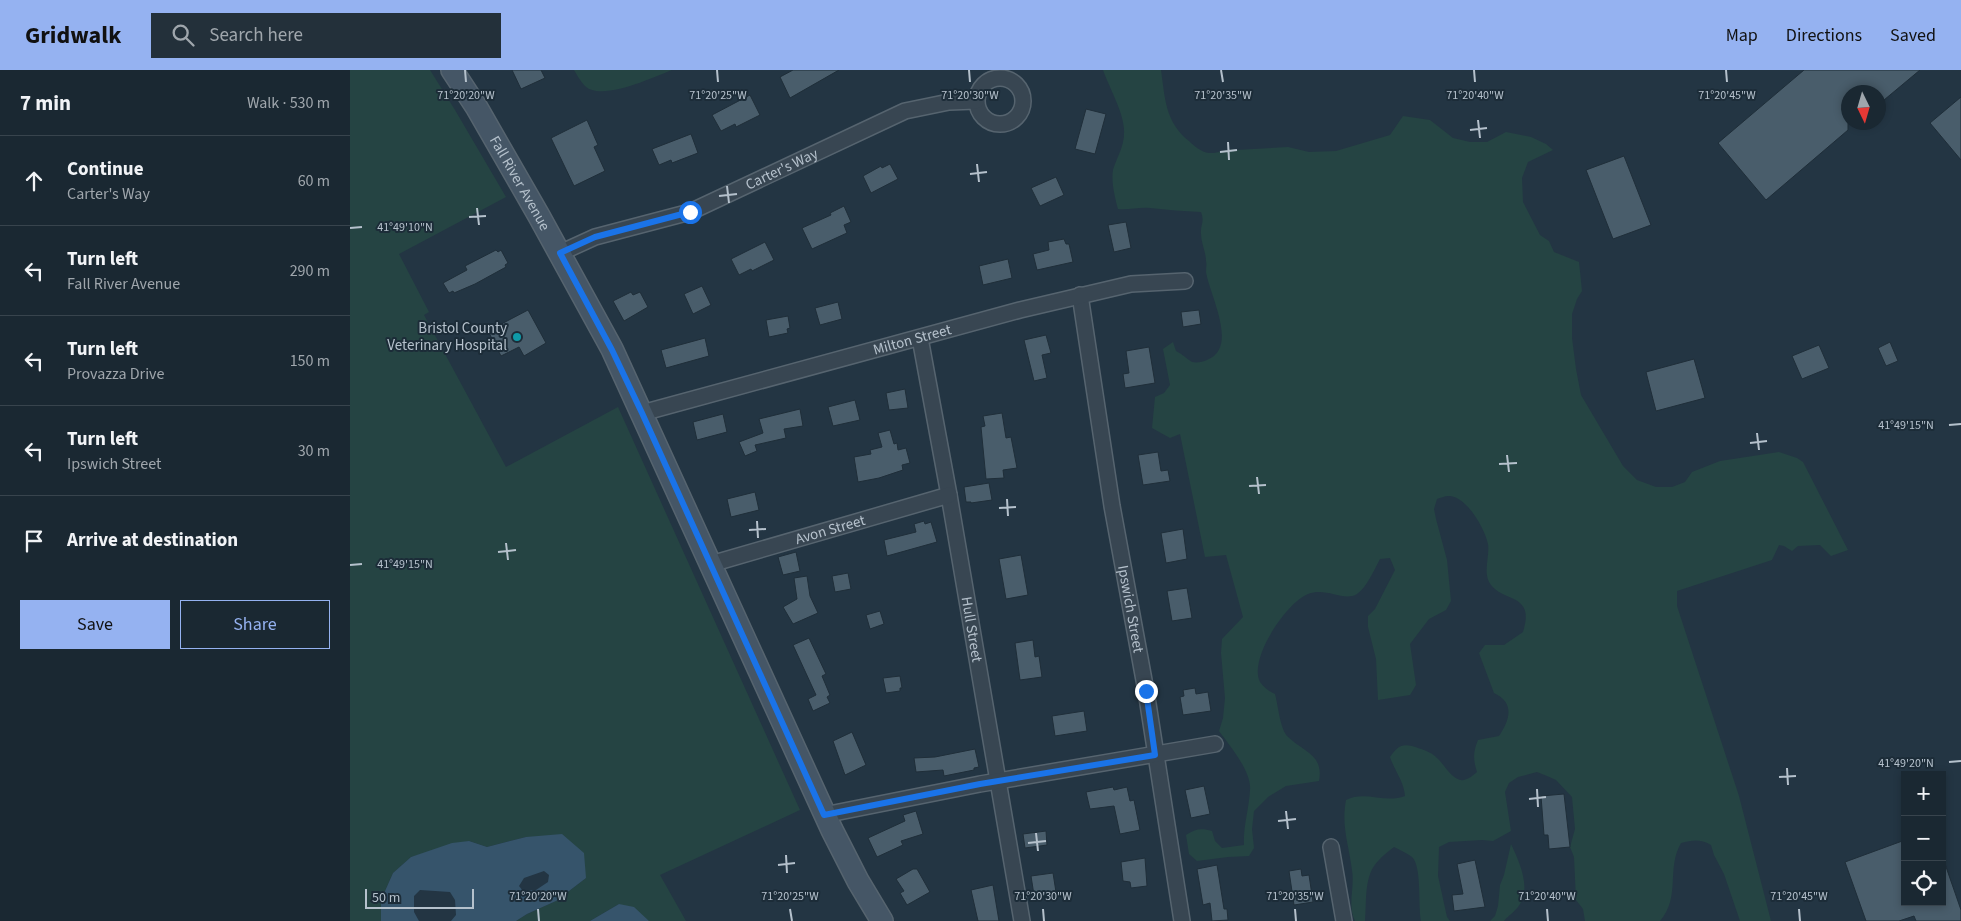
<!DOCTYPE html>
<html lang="en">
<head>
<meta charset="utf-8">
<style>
	:root { --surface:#1a2832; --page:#23303a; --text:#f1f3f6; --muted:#9fa6ac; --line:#38444d; --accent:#95b2f1 }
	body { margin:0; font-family:"Source Sans 3",sans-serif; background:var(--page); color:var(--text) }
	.controls { position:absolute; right:15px; bottom:15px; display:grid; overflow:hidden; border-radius:0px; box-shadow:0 2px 8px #0003 }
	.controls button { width:45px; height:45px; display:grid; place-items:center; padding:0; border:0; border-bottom:1px solid var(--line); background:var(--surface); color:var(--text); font:25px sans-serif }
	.compass { position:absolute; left:1491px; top:15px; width:45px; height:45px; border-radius:50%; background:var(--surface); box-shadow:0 2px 8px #0003; rotate:175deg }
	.scale { position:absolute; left:15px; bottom:12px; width:109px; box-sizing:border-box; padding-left:5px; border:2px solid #b5c1cc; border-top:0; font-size:14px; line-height:18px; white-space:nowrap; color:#b5c1cc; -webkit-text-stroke:4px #1c2c38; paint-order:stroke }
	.stop { position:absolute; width:15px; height:15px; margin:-11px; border:4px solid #1a73e8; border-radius:50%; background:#fff }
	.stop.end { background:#1a73e8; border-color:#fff; box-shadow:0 1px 5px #0008 }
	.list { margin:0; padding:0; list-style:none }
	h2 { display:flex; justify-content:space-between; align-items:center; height:65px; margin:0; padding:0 20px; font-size:21px }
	h2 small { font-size:16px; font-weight:400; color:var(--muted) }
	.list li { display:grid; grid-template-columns:32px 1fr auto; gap:15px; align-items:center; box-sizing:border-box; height:90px; padding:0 20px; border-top:1px solid var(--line) }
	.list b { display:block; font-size:19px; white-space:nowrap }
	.list p { margin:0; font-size:16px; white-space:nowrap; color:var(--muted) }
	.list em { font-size:16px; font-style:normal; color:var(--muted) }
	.actions { display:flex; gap:10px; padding:15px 20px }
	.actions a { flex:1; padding:11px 0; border:1px solid var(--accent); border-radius:0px; text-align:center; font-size:18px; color:var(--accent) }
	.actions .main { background:var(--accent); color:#111 }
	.icon { flex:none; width:28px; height:28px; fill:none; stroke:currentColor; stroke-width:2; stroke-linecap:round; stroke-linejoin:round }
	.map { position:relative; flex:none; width:1611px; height:851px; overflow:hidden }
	header { display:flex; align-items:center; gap:30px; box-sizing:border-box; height:70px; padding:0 25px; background:var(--accent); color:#111 }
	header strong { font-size:24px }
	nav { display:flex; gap:28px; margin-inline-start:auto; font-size:18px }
	.search { width:350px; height:45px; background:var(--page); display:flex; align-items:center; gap:12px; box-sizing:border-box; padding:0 18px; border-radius:0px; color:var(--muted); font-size:19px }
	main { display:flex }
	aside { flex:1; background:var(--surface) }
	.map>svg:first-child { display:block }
	.green { fill:#254443 }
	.water { fill:#36546b; fill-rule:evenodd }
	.building { fill:#495d6b; stroke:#1f2e39 }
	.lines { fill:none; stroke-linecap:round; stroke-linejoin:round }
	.minor-casing { stroke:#56646f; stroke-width:18 }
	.secondary-casing { stroke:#56646f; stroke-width:24 }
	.minor { stroke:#384652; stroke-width:15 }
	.secondary { stroke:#455666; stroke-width:21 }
	.route { stroke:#1a73e8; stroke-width:6 }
	.ticks { fill:none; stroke:#b5c1cc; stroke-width:2 }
	.culture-dot { fill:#0f9aa8; stroke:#1c2c38; stroke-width:2 }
	.labels { text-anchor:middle; stroke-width:4; stroke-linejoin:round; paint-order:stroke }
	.street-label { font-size:15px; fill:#b5c1cc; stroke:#1c2c38 }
	.poi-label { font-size:15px; fill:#b5c1cc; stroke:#1c2c38; text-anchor:end }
	.ticks-label { font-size:12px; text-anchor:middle; fill:#b5c1cc; stroke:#1c2c38; stroke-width:4; stroke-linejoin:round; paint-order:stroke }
</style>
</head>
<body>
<header>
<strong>Gridwalk</strong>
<div class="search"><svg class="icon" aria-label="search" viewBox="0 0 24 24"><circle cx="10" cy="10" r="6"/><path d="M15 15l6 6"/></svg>Search here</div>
<nav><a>Map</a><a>Directions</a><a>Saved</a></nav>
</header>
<main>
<aside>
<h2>7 min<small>Walk · 530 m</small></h2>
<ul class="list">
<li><svg class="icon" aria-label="ahead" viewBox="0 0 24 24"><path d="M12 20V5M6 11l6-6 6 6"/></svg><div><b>Continue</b><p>Carter's Way</p></div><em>60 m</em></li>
<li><svg class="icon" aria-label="left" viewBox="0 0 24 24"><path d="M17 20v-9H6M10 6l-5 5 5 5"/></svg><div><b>Turn left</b><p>Fall River Avenue</p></div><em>290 m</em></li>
<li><svg class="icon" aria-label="left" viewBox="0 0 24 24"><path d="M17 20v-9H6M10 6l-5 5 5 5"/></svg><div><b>Turn left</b><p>Provazza Drive</p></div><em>150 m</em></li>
<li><svg class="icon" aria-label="left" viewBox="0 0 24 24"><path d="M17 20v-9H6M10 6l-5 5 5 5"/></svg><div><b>Turn left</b><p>Ipswich Street</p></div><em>30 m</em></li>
<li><svg class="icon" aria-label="arrive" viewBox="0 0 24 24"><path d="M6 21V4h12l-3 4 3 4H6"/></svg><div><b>Arrive at destination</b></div></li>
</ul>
<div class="actions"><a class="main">Save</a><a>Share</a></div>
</aside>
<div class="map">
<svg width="1611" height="851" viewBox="0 0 1611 851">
	<rect width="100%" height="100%" fill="#233543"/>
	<path class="green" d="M0,0H80L105,40L156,127L49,184L79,242L74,245L156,397L268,337L450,740L310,805L336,851H299L269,834L240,851H166L177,844L206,831L236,808L176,767L137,777L119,771L61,787L43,803L31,830V851H0Z
		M224,0H322C304,7 251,32 235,16C231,12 227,5 224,0Z
		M753,0H811C815,28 815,52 839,71C844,76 851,82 859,83C868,84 878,78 886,80L938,77L959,82L986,81L1040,65L1053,46L1080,50L1103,68L1120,72H1137L1156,62L1181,67L1196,74L1203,80L1178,92L1172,108L1173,132L1190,165L1199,171L1204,182L1229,192L1232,221L1227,229L1222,244V268L1226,299L1231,325L1273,396L1287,410L1306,417H1322L1335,412L1342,402L1370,391L1429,382L1447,388L1453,392L1498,480L1481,486L1470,475L1448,476L1442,481L1434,476L1429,475L1422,490L1327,521V536L1389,726L1421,851H1390L1374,804L1364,785L1361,775C1350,769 1343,770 1331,773C1316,799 1331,827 1310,851H1235L1233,839L1226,830L1224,787L1220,777L1225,759L1222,727L1206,710L1197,706L1187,702L1168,707L1159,713L1155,722L1161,761L1143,771L1132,770L1099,772L1089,777L1088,806L1097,847L1100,851H1071C1068,836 1072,796 1062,787C1057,783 1050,780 1044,777C1039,781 1033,785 1029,790C1013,805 1017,832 1015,851H1005C997,834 1005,818 1002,800C999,775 991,756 996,730C1015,720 1035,734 1055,726C1054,711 1044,700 1040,687C1046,678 1051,673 1062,676C1071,679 1080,681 1087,688C1094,694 1100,707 1110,710C1117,711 1122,706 1127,702C1123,690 1123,682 1128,670L1149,666C1160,649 1165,633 1144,623L1129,583L1135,575H1154L1173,562C1185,523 1155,533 1141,515C1132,504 1140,487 1138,474C1135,459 1116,425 1098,426C1095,426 1090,428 1087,429L1084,439L1086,449L1097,490L1101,531L1096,540L1079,549L1060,574L1066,615L1060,625L1028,630L1026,589L1018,557V546L1025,539L1045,500L1040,488L1030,489C1024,500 1017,517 1007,524C993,532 977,517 958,524C937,532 898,589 910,612C914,618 919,621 925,624C928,635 930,658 937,666C953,682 974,684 969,711L936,716L918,727L904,741L902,759L904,778L899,786L878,787L847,791L839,784L836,765C845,759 851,758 862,761L865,771L872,778L894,775C893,757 899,739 900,720C902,702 880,676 869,661L873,648L875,628L871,583L872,569L893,547L876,485L855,487L830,364L820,368L802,358L805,327L814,323L820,315L813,279L823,272L826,281C832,284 837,289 842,292C847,293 853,292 857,290C889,278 860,226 856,202C856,198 857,194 856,191C856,182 851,173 851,164C850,155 855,153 851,142C834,141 817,140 800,138C789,137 779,140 768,139C765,128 761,112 763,100C767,86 775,77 774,59C773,41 759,17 753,0Z
		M1161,774C1169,791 1181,817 1170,834C1166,841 1159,845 1154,851H1140L1145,846L1148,836L1150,815L1154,805Z"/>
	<path class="water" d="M212,764L234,783L236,808L206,831L177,844L166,851H101L106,845L105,830L100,822L70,820L64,826V842L69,851H31V830L43,803L61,787L102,773L119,771L137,777L176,767ZM194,801L199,805L198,812L186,820L173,821L169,816L174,808Z
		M269,834L284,837L299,851H240Z"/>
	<path class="building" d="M162,0H191L195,8L171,19Z
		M443,0H489L440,28L430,7Z
		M1454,0H1570L1528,35V22H1498V60L1416,130L1368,73Z
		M400,25L410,45L386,57L385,54L371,61L362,45Z
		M1611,27V90L1580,53Z
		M736,39L756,44L745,84L725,79Z
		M237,50L248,75L244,77L255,101L224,116L201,68Z
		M341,64L348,83L322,93L321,90L309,95L302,79Z
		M1274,86L1301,155L1263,169L1236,100Z
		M540,94L548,109L521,123L513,106L531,96L532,98Z
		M706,107L714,125L690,136L681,118Z
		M494,136L501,152L494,155L497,163L462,179L452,158L481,145L480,143Z
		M776,152L781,178L764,182L758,155Z
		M714,169L716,174H719L723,192L687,200L683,184L699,180L698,172Z
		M415,172L424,190L402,201L401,199L389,205L381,189Z
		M146,180L148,182L151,180L158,193L155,195L156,197L125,214L104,223L103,221L99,223L93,213L117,200L115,196Z
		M658,189L662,208L633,215L629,196Z
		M352,216L361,235L343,244L334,224Z
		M281,222L283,225L290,222L298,237L274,251L263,231Z
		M488,232L492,249L470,255L465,238Z
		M178,240L196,273L174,286L169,277L151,286L138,261Z
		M849,240L851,254L833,257L831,242Z
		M438,246L440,258L437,259L438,263L419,267L416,250Z
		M696,265L701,283L692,285L697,308L684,311L674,270Z
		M355,268L359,286L316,298L311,280Z
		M1540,272L1548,291L1536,296L1528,278Z
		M1469,275L1479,298L1452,309L1442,286Z
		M799,277L805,313L775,318L773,304L779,303L776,281Z
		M1344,289L1355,328L1306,341L1296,302Z
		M555,319L558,338L539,340L536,323Z
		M505,330L510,350L483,356L478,337Z
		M450,339L453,356L434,359L436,368L405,375L407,381L395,386L389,372L413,363L409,349Z
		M652,343L656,368L661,367L667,398L653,400L654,408L636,409L631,357L635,356L633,346Z
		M373,344L377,362L347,370L343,352Z
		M540,360L544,374L547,373L548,380L556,378L560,393L552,395L553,400L529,408L508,412L504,387L521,384L520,380L532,377L528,363Z
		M808,382L811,401L818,400L820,411L793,415L788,385Z
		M639,413L642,430L621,433V432H616L614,417Z
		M405,422L409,440L381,447L377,429Z
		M574,451L575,454L581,452L587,472L537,486L534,470L566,462L564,454Z
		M833,459L837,489L816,493L811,463Z
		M446,482L450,501L433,505L428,487Z
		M671,485L678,525L656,529L649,489Z
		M498,503L501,519L485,522L482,506Z
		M457,506L460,526L468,543L443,554L433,537L447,529L444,508Z
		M837,518L842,548L822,551L817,521Z
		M530,541L534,554L520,559L516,545Z
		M459,568L476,604L472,606L480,625L477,627L480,633L463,641L458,629L466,625L443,575Z
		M683,570L685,587L689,586L692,607L670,610L665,573Z
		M550,606L552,618H550V621L536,623L533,608Z
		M845,618L846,624L858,622L861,641L833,645L830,627L834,626L833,620Z
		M734,641L737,661L705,666L702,646Z
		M502,662L516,695L495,705L483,671Z
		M625,679L629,697L624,698V700L594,706L593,700L566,702L564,688L585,687Z
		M854,716L860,744L841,748L835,720Z
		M763,717L764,720L777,717L780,731L784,730L790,760L770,764L764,736L740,739L736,722Z
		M1214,724L1220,777L1199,779L1198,765H1194L1191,726Z
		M566,741L573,764L551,771L553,775L527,787L518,768L555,751L553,745Z
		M696,761L697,775L675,778L673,764Z
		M1555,770V832H1592V792L1594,791L1611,840V851H1566L1564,846L1549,851H1516L1495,792Z
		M795,788L797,816L781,818L780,812L773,811L771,792Z
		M1125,790L1135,837L1104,841L1102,825L1113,824L1107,794Z
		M867,795L874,839H877L878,850L862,851L860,833L853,835L847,799Z
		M563,799H567L580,822L557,835L550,823L554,821L546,809Z
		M951,799L952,806L959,805L963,832L944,835L939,801Z
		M703,803L706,822L684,825L681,806Z
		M643,815L649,851H628L621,820Z"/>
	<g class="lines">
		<defs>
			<g id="minor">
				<circle cx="650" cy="31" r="23"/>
				<path id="s1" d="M210,183L245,167L340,142L555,41L599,32L626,31"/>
				<path id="s2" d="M730,225L762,436L796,621L832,851"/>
				<path id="s3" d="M570,268L599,425L672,851"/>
				<path id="s4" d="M292,343L670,240L781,214L835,211"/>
				<path id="s5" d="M361,494L599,425"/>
				<path d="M474,745L630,714L865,674"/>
				<path d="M981,777L994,851"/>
			</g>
			<g id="secondary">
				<path id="s6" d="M102,0L127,38L189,146L262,279L482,760L508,811L532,851"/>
			</g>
		</defs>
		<use href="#minor" class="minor-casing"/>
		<use href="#secondary" class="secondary-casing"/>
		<use href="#minor" class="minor"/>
		<use href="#secondary" class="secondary"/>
	</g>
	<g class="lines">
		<path class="route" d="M340,142L245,167L210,183L262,280L292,343L474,745L630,714L805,685L796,621"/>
	</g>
	<path class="ticks" d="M115,0L116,12M367,0L368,12M619,0L620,12M871,0L873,12M1124,0L1125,12M1376,0L1377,12M1128,50L1130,68M1120,60L1137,58M878,72L879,90M870,82L887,80M627,94L629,112M620,104L637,102M377,116L379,133M369,126L387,124M127,138L129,155M119,147L136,146M0,158L12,157M1599,355L1611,354M1407,363L1409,380M1400,373L1417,371M1157,385L1159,402M1149,394L1167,393M907,407L909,424M899,416L916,415M657,429L658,446M649,438L666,437M407,451L408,468M399,460L416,459M156,473L158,490M148,482L166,480M0,495L12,494M1599,692L1611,691M1437,698L1438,715M1429,707L1446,706M1187,719L1188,737M1179,729L1196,727M936,741L938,759M928,751L946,749M686,763L688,781M678,773L696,771M436,785L437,803M428,795L445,793M188,839L189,851M440,839L442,851M693,839L694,851M945,839L946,851M1197,839L1198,851M1449,839L1450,851"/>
	<circle class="culture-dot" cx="167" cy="267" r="5"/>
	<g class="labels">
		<g class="street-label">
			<text dy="5" stroke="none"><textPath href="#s1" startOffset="238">Carter's Way</textPath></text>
			<text dy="5" stroke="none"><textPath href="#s6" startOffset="132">Fall River Avenue</textPath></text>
			<text dy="5" stroke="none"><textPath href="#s4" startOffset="280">Milton Street</textPath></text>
			<text dy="5" stroke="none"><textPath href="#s5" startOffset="124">Avon Street</textPath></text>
			<text dy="5" stroke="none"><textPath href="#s2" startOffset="318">Ipswich Street</textPath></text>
			<text dy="5" stroke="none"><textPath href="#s3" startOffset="296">Hull Street</textPath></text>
		</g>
		<g class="poi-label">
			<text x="157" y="263">Bristol County<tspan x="157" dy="17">Veterinary Hospital</tspan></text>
		</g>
	</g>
	<g class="ticks-label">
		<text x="116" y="29">71°20'20"W</text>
		<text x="368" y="29">71°20'25"W</text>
		<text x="620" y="29">71°20'30"W</text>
		<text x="873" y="29">71°20'35"W</text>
		<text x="1125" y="29">71°20'40"W</text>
		<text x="1377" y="29">71°20'45"W</text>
		<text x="55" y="161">41°49'10"N</text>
		<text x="1556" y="359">41°49'15"N</text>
		<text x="55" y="498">41°49'15"N</text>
		<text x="1556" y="697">41°49'20"N</text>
		<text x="188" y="830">71°20'20"W</text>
		<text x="440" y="830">71°20'25"W</text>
		<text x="693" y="830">71°20'30"W</text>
		<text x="945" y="830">71°20'35"W</text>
		<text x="1197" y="830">71°20'40"W</text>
		<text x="1449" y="830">71°20'45"W</text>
	</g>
</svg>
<div class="controls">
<button>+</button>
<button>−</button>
<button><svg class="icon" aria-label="locate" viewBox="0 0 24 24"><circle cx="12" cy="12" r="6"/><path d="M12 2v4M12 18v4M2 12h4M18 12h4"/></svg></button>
</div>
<svg class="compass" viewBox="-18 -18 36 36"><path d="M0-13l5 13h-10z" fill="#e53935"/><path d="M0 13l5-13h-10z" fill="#9fa6ac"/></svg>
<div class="scale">50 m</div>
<div class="stop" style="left:340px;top:142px"></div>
<div class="stop end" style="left:796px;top:621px"></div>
</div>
</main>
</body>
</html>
